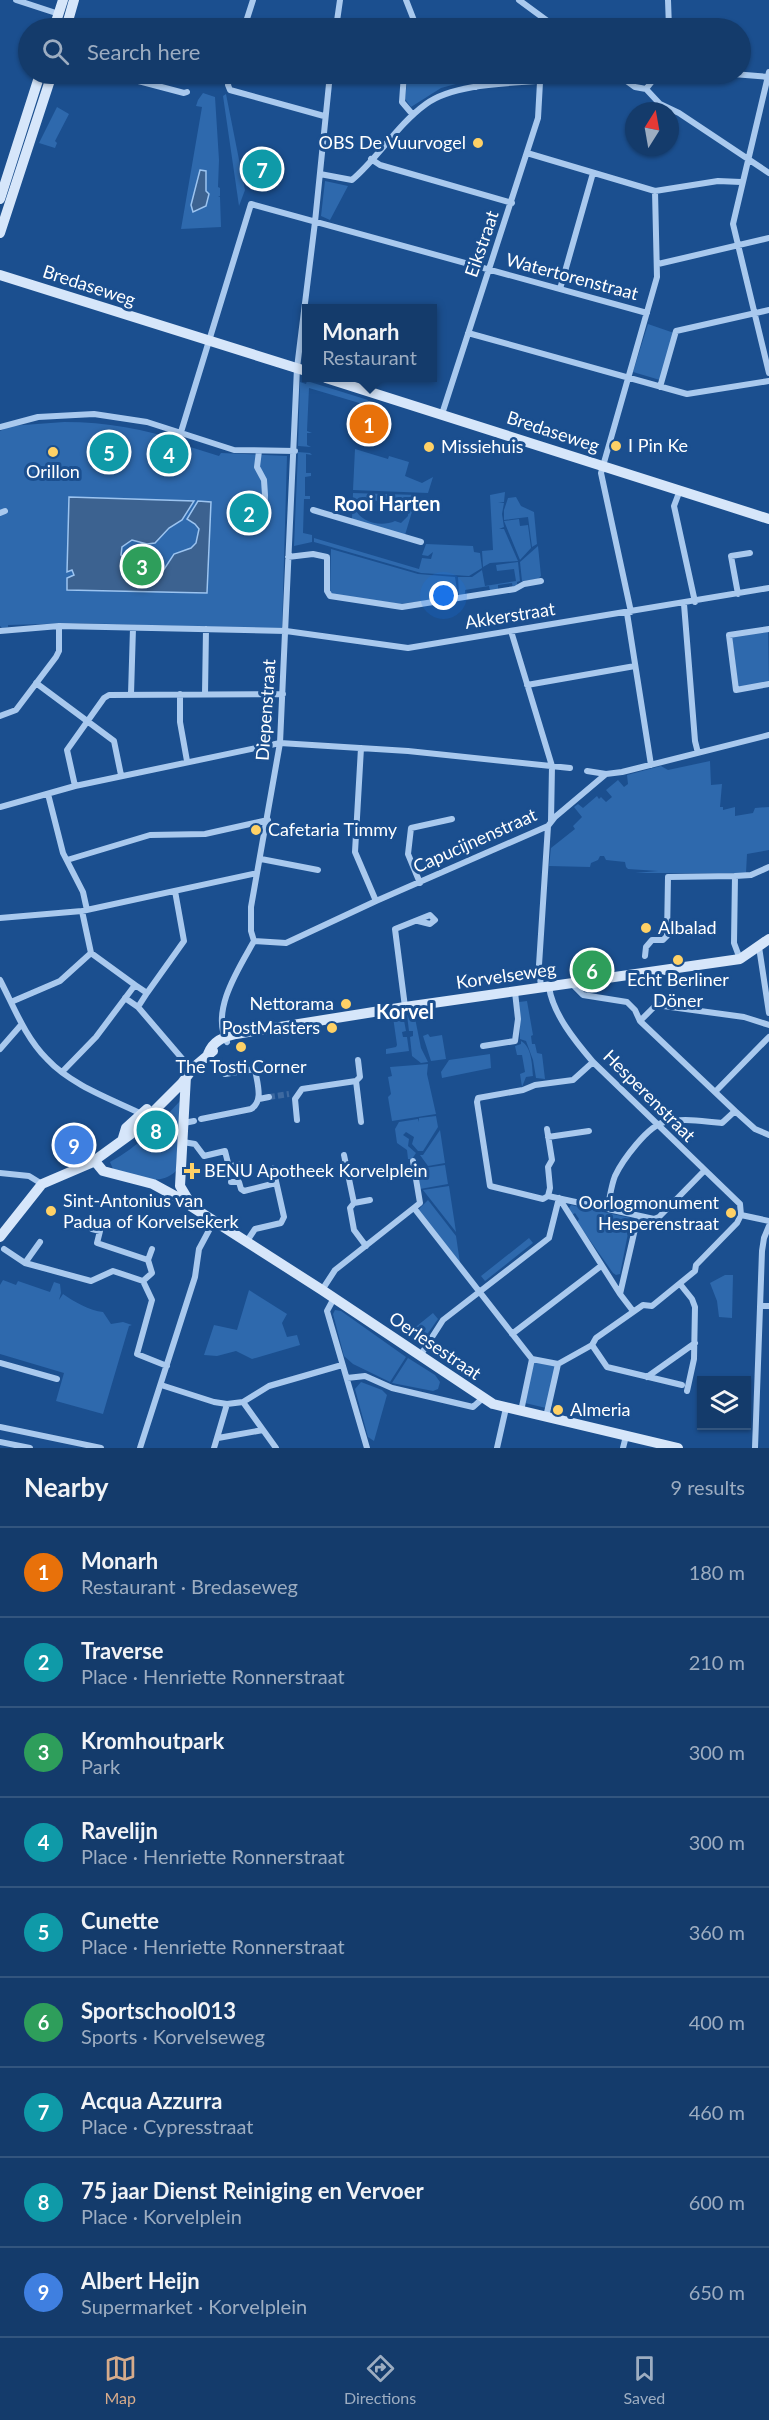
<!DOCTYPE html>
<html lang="en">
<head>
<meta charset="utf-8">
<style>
	:root { --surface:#143b6b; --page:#214673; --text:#f1f3f6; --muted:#9dadc1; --line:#33557e; --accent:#d6ab8b }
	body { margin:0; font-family:Lato,sans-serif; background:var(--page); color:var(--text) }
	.controls { position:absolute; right:18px; bottom:18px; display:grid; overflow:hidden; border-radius:0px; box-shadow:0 2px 4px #0004 }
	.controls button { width:54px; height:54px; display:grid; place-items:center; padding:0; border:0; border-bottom:2px solid var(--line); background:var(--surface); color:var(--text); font:30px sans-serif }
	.compass { position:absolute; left:625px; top:102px; width:54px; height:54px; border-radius:50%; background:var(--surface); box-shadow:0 2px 4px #0004; rotate:11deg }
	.you { position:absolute; left:444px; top:596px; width:21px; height:21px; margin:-15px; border:4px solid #fff; border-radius:50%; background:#1a73e8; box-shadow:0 0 0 9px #1a73e833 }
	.badge { display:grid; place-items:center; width:39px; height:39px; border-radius:50%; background:var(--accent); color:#fff; font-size:20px; font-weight:700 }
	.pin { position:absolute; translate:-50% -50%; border:3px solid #fff; box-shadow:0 2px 6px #0006 }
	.popup { position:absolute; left:302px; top:304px; width:135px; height:78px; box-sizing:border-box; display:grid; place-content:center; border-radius:0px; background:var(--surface); filter:drop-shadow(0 2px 4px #0005); font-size:20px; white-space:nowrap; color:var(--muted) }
	.popup b { font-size:22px; color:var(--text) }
	.popup::after { content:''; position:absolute; left:50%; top:100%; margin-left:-12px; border:12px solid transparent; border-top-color:var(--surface) }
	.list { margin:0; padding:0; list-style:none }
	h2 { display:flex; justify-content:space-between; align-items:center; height:78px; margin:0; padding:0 24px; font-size:26px }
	h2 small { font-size:20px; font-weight:400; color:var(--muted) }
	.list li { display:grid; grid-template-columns:39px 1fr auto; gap:18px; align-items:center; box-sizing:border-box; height:90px; padding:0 24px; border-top:2px solid var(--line) }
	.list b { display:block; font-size:22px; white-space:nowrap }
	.list p { margin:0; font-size:20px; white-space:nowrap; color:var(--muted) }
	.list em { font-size:20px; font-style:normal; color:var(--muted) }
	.icon { flex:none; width:33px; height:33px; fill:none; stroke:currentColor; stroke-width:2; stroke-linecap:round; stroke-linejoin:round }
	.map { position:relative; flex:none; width:769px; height:1448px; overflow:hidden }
	.search { position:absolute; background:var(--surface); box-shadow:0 2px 4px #0004; left:18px; right:18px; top:18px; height:66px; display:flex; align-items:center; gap:15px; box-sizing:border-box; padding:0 21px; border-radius:33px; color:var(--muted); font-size:22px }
	.sheet { height:888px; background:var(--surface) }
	nav { display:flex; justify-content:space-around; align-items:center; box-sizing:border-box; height:84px; border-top:2px solid var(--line); background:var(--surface); font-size:16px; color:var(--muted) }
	nav a { display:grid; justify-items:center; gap:3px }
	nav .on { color:var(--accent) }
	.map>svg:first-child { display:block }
	.green { fill:#2e69ad; fill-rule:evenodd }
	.water { fill:#3c6290; stroke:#9cc4f0; stroke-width:1.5 }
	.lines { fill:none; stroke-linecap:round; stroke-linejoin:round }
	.street-tunnel { stroke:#3d69a0; stroke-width:6; stroke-dasharray:6 3; stroke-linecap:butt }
	.street { stroke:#a9c9ee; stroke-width:6 }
	.secondary { stroke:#d6e6fa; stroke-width:10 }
	.poi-dot { fill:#ffd166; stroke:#1b4f8f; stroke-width:2 }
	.labels { text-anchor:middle; stroke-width:6; stroke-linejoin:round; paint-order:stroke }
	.poi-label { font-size:18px; fill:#fff; stroke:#1b4f8f; text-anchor:start }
	.street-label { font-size:18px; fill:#fff; stroke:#1b4f8f }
	.neighbourhood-label { font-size:20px; font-weight:bold; fill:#fff; stroke:#1b4f8f }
</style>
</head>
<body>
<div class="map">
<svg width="769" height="1448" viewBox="0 0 769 1448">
	<rect width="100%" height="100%" fill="#1b4f8f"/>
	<path class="green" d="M408,74H470L471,80L441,88L411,107L405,99Z
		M203,93L215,97L219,160L218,187L220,188V196L218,197H220L221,227L181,229L202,107L196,106L198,100ZM200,170L206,191V206L193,212L191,205Z
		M226,94L245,190L239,206L223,96Z
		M57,107L69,114L55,141L57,143L55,148L39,143Z
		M325,181L348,186L330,220L321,216Z
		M648,324L674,333L660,380L633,372Z
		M307,381L368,400L366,405L309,388L307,431L312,433H307V445L311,447L298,446L300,382L306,384Z
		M64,422C108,422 143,429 185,442L186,448L187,446L219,456L221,453L287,456L282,629L78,623L8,625V627L2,628L0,626V431L10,426Z
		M355,449L388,459L389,456L409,462L405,476L422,483L433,477L428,493L353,490Z
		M298,452L310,453L312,455L306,454V473H311V476L305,477V496H310V499H304L303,533L312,535V542L294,546Z
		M505,492L504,502H498L504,503L502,514L504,527L499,529H504L518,561L490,563L483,567L482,551L493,550L490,495Z
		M353,493L417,495L405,535L352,519ZM365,497L377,501L401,497L409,506L408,516L401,523L395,521C382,527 360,523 355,508L358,500Z
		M516,497L521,506L534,512L537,544L532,547L528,517L504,520V510L508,498Z
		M519,519L520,526L528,525L531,548L520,560L504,521Z
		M314,538L419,569L422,558L431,559L433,552L428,556L422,555L426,544L473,546L474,552L480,553L482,568L469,576L421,573L314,542Z
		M538,546L541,576L538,579L522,581L520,562Z
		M331,549L418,574L455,577L458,596L400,604L332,594L330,592Z
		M518,562L520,581L517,582V585L513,588L512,583L498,585V590L490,591L489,586L465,590V595L459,596L458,577H472L482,570L485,586L516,581L514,569L497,571L496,565Z
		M768,631L769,682L738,687L732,636Z
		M710,761L711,785L722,784L720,807H723V810L735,807V816L753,813L755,808L769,807V850L747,854L746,873H635L658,871L628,869L626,867L625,862L606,860L604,856H600L598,860L591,863L590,867L549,866L551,848L575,829L573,826L582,817L574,807L578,804L583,808L597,796L599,799L601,797L606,802L612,797L606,790L618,780L624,787L628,784L627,775L661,766L668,770Z
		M527,1001L533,1035L531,1036L532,1044H535L537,1053L542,1054L545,1079L536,1078L533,1060L526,1041L520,1039L519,1002Z
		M414,1013L421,1048L428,1062L421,1063L412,1056L410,1037L413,1036V1031H409L407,1015Z
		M403,1015L406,1031L402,1032L403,1037H407L409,1051L386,1054V1049L396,1047L397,1045L393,1017Z
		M428,1034L430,1037L442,1035L446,1059L431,1061L423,1036Z
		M521,1041C532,1047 532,1065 533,1076L526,1077L522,1087L520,1074L525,1072L522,1055H517L515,1046L521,1044Z
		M490,1054L491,1068L442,1078L441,1072L449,1060Z
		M428,1064L427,1074L436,1114L392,1121L388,1097L391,1094L388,1077L392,1076L390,1067Z
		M180,1101L176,1171C158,1188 136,1176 113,1169L110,1162C138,1147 159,1124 180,1101Z
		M436,1116L438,1127L423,1151H418L412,1144L414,1137L406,1132L403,1135L409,1139L408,1146L416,1153L412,1159H408L407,1150L397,1143L395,1129L399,1122L418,1119L419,1122V1118Z
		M440,1130L445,1163L428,1166L420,1155H423Z
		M445,1165L448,1184L420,1189L418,1169Z
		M449,1186L456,1232L423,1190Z
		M428,1200L456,1236L460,1263L418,1210Z
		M571,1205L631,1218L620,1274L616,1275L613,1273L577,1222L579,1219L575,1213L572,1215L569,1208Z
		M529,1238L533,1243L485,1281L481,1276Z
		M725,1275H733L732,1318L719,1317L717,1301L710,1283Z
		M3,1280L16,1285L18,1281L50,1292L54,1282L60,1284L61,1293L59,1300L63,1294C73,1301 90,1311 103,1312L111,1324L123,1322L132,1325L129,1326L103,1414L56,1401L64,1373L0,1354V1285Z
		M249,1290L287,1314L282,1323L287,1337L297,1335L300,1345L252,1359L236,1351L217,1356L204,1355L214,1325L237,1330Z
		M335,1310L341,1311L406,1357L390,1382L353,1364L344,1356L333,1314Z
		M433,1313L438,1319L421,1343L407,1334Z
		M408,1358L435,1375L440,1382L438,1389L433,1391L392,1383Z
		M534,1361L556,1366L546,1408L525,1403Z
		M361,1382L382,1390L387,1395L374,1441L368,1437L355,1389Z"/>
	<path class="water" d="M200,170L206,171V191L209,194L206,206L193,212L191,205Z
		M69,497L194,501L182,520L169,528L155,543L147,544L132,540L122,547L121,555L125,559L146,552L158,554L159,561L150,570L155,575L163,571L174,554L191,548L196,543L199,529L195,524L187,519L198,501L211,502L207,593L67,590V578L74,575L72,570L67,572Z"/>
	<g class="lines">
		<path class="street-tunnel" d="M269,1097L289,1094"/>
		<path class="street" d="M16,0L59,14
			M406,0L417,28
			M519,0L557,28
			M668,0L669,28
			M244,28L253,0
			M336,28L340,0
			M769,72L733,224L769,373
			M112,74L184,93L187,92
			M230,74L228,85L230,90L324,116
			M404,74L402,102L413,115
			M474,74L476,87
			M617,74L635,87L646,89L660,104L679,113L769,173
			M733,74L769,77
			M646,89L658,74
			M527,153L655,191L718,181L741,182
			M371,159L380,165L512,203
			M320,174L352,180C379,157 397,125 426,104C458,80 528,84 569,78L577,74
			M658,264L769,238
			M560,289L593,173
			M468,333L687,394L769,381
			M660,387L676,331L769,310
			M442,414L538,118L540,82
			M0,427L38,417L94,414L147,422L234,450L295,451
			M181,432L251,204L647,313
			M259,451L257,467L264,480L265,495L264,524
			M680,490L674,506L695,602
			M313,510L421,542
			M0,513L5,511
			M288,557L313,554L327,557V591L330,596L402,607L515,589L524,584L541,581
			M738,594L731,556L750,553
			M684,604L695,741L698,753
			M631,612L601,473L657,277L655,191
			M627,613L651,765
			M769,629L729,635L736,690L769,684
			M0,631L59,626L286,631L408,648L769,588
			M511,631L552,766L551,821
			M36,683L114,741L121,775
			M527,685L635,666
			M131,694L133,628
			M180,694V722L187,761
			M205,694L206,629
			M283,694L109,695L104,698L67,750L75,786L280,743L408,751L570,768
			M0,716L16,710L56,657L59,651V626
			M361,748L355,852L376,901
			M587,771L606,774
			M48,794L63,853L83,892L87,910
			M0,807L75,786
			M261,859L318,870
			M67,860L150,835L205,834L268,820
			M420,883L408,854L411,828L452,819
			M82,911L91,953L135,985
			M0,918L82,911L257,873
			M254,941L286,943L376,901L548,826L555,817L606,774L622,772L769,735
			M759,947L769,1013
			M645,956L646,947L652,940H663L667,936L668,877L735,876
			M740,959L734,943L735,876L751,875L769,867
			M0,980C14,1007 25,1037 47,1059C71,1085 111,1099 142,1114
			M572,984L583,995L627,1002L635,1010L640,1021L656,1005L744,1017L769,1025
			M549,987C553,1014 575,1041 593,1062L740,1204L741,1215
			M541,988L539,965L548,826
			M147,993L184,941L175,891
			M11,1002L60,981L91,953
			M138,1007L191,1069
			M405,1007L395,929L430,915L435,920L430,924L418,921
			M640,1021L735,1111
			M227,1042C210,1011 239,968 254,941L251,931V907L280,743L297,368L315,222L330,74
			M483,1046L515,1041L518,1019L515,992
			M0,1049L21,1025
			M358,1060L360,1077L356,1081L361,1122
			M593,1062L573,1080L535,1085L523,1090L478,1098L477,1102L490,1186L543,1199L548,1196L654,1219L659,1217L703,1172
			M62,1072L96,1037L135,985L147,993L138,1007L125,998
			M715,1092L769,1037
			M259,1099L269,1097
			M201,1119L251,1109C264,1101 257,1083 255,1069L225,1074
			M297,1120L295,1099L302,1089L356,1081
			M184,1123L194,1121
			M547,1129L552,1160L548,1167L550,1188L548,1196
			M548,1137L589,1131
			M183,1142L195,1144L204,1156L225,1151L229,1167L240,1164
			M344,1155L354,1203L350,1208L354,1230L366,1246
			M0,1173L29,1176L42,1184
			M231,1182H239L241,1189L244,1191L276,1183
			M559,1198L620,1294
			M354,1203L370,1200
			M414,1208L532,1359
			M607,1209C610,1198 611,1186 615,1176C622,1161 648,1125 665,1122C683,1118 704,1121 722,1123L735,1111L755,1129L769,1135
			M741,1215L769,1221
			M92,1229L100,1231L97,1243L148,1260L152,1273L143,1281
			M247,1241L255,1229L281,1223L284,1217L273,1168
			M4,1249L25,1263L91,1281L113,1271L143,1281L152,1300L137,1354L167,1366
			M148,1260L152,1249
			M25,1263L40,1242
			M680,1284L692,1299L695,1307L694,1359L687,1391
			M322,1290L335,1270L420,1203L413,1161
			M334,1298L327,1311L367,1448
			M760,1306H769
			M633,1311L620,1294L638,1216
			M512,1334L601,1266
			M592,1345L607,1367L682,1385
			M420,1356L443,1320L549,1238L559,1198
			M532,1359L558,1364
			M0,1363L57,1379
			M558,1364L592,1345L596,1338L643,1305L652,1306L695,1271L696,1265L737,1223L741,1215
			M647,1377L695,1343
			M347,1378L365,1376L392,1388L473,1407L483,1398
			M161,1385L214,1402L227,1404
			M243,1402L269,1386L342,1365
			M521,1411L532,1359
			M546,1417L558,1364
			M0,1427L101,1448
			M218,1438L263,1430
			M0,1442L30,1448
			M140,1448L195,1277L199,1249L214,1221
			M214,1448L227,1404L243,1402L276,1448
			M497,1448L506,1408
			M623,1448L626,1436
			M755,1448L762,1251L764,1238L769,1226"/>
		<path class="secondary" d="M54,28L63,0
			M66,28L74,0
			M0,199L40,74
			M0,233L52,74
			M0,275L306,371
			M326,378L769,519
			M208,1054C213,1041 223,1037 236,1034L405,1007L740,959L769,939
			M186,1076L180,1186L189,1201
			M123,1138L126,1128L147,1109
			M94,1160L103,1171L153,1184L175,1196L322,1290L493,1404L678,1448
			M0,1237L42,1184L91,1163L131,1134L182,1083L194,1067L213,1051"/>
	</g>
	<g class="poi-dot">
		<circle cx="478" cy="143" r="6"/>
		<circle cx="616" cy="446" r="6"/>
		<circle cx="429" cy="447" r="6"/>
		<circle cx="53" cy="452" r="6"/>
		<circle cx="256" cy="830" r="6"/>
		<circle cx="646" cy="928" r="6"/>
		<circle cx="678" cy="960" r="6"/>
		<circle cx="346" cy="1004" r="6"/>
		<circle cx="332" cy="1028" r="6"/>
		<circle cx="241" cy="1047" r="6"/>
		<path d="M189 1162h6v6h6v6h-6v6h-6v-6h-6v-6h6z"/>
		<circle cx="51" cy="1211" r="6"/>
		<circle cx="731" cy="1213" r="6"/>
		<circle cx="558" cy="1410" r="6"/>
	</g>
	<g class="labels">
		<g class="poi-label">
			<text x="466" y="149" text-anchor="end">OBS De Vuurvogel</text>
			<text x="628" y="452">I Pin Ke</text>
			<text x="441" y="453">Missiehuis</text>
			<text x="53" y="478" text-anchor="middle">Orillon</text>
			<text x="268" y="836">Cafetaria Timmy</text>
			<text x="658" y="934">Albalad</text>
			<text x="678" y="986" text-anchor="middle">Echt Berliner<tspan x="678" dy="21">Döner</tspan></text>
			<text x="334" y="1010" text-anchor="end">Nettorama</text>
			<text x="320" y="1034" text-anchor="end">PostMasters</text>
			<text x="241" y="1073" text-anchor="middle">The Tosti Corner</text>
			<text x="204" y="1177">BENU Apotheek Korvelplein</text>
			<text x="63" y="1207">Sint-Antonius van<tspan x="63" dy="21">Padua of Korvelsekerk</tspan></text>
			<text x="719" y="1209" text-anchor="end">Oorlogmonument<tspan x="719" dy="21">Hesperenstraat</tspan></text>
			<text x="570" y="1416">Almeria</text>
		</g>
		<g class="street-label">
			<text transform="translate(482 244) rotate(-71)" y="6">Eikstraat</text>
			<text transform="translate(572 277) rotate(15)" y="6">Watertorenstraat</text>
			<text transform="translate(89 286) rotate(18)" y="6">Bredaseweg</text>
			<text transform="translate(553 432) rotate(18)" y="6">Bredaseweg</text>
			<text transform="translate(510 616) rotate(-9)" y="6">Akkerstraat</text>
			<text transform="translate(266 710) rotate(-86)" y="6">Diepenstraat</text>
			<text transform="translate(475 841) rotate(-24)" y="6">Capucijnenstraat</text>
			<text transform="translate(506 976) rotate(-8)" y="6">Korvelseweg</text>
			<text transform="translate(649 1096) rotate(45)" y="6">Hesperenstraat</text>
			<text transform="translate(435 1346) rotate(34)" y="6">Oerlesestraat</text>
		</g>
		<g class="neighbourhood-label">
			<text x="387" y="511">Rooi Harten</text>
			<text x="405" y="1019">Korvel</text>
		</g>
	</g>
</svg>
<div class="controls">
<button><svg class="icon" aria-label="layers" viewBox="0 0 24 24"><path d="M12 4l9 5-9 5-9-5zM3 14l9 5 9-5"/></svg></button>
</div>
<svg class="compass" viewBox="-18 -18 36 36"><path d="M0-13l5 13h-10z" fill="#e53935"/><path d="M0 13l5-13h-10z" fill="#9dadc1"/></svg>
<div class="you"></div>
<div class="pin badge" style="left:369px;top:424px;background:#e8710a">1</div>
<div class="popup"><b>Monarh</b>Restaurant</div>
<div class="pin badge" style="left:249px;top:513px;background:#0f9aa8">2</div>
<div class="pin badge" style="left:142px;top:566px;background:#2e9e5b">3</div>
<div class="pin badge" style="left:169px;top:454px;background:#0f9aa8">4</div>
<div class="pin badge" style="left:109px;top:452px;background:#0f9aa8">5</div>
<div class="pin badge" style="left:592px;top:970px;background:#2e9e5b">6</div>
<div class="pin badge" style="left:262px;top:169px;background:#0f9aa8">7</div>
<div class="pin badge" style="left:156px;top:1130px;background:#0f9aa8">8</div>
<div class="pin badge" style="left:74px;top:1145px;background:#3f7fe0">9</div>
<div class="search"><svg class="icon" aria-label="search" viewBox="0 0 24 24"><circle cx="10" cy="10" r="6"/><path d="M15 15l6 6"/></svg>Search here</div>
</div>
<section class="sheet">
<h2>Nearby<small>9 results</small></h2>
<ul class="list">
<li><span class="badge" style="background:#e8710a">1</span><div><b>Monarh</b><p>Restaurant · Bredaseweg</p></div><em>180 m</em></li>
<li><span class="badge" style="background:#0f9aa8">2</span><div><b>Traverse</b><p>Place · Henriette Ronnerstraat</p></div><em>210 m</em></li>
<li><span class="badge" style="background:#2e9e5b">3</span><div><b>Kromhoutpark</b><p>Park</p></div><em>300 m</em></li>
<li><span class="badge" style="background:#0f9aa8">4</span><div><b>Ravelijn</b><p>Place · Henriette Ronnerstraat</p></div><em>300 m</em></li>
<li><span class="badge" style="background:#0f9aa8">5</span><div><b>Cunette</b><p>Place · Henriette Ronnerstraat</p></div><em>360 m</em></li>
<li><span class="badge" style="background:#2e9e5b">6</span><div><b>Sportschool013</b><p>Sports · Korvelseweg</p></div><em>400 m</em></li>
<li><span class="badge" style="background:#0f9aa8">7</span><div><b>Acqua Azzurra</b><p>Place · Cypresstraat</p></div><em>460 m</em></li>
<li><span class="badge" style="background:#0f9aa8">8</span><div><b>75 jaar Dienst Reiniging en Vervoer</b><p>Place · Korvelplein</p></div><em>600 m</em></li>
<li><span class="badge" style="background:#3f7fe0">9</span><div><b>Albert Heijn</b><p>Supermarket · Korvelplein</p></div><em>650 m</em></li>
</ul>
</section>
<nav>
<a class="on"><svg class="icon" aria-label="map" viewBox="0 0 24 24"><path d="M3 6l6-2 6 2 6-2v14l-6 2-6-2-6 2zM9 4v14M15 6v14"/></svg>Map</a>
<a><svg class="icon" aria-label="directions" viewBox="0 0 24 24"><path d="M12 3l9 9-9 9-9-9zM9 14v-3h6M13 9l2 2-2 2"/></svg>Directions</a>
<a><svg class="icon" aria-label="saved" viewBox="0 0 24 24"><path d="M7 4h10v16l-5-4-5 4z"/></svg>Saved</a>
</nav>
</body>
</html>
